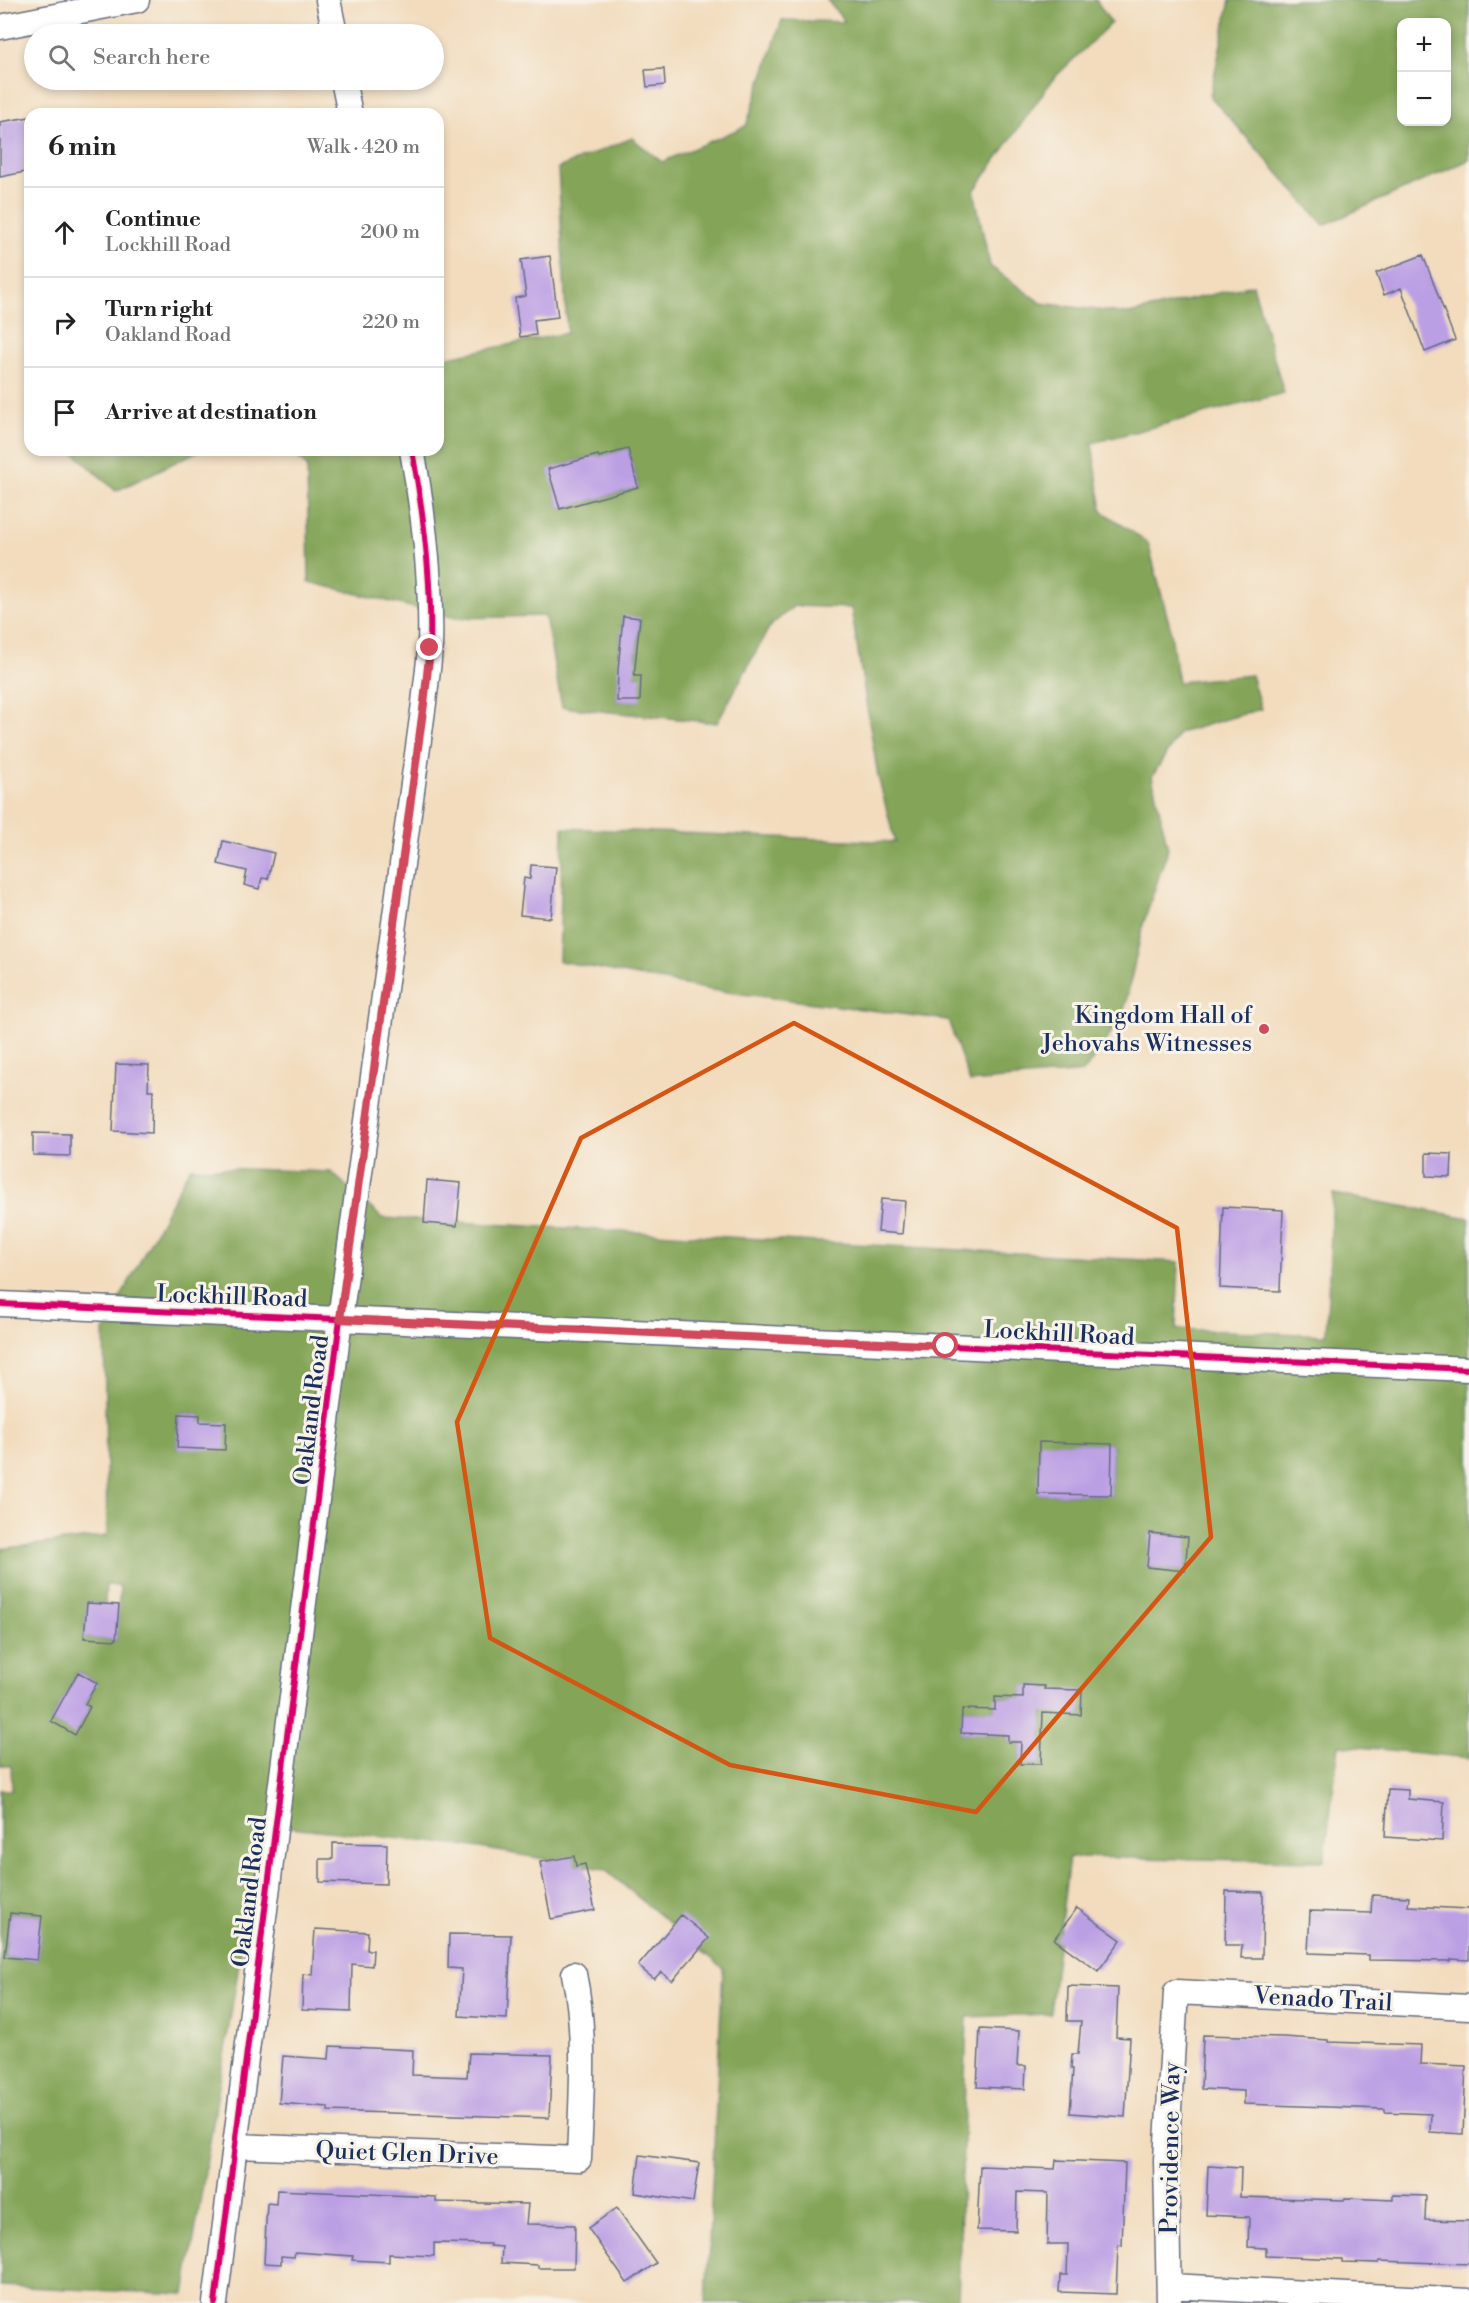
<!DOCTYPE html>
<html lang="en">
<head>
<meta charset="utf-8">
<style>
	:root { --surface:#fff; --page:#f6f6f6; --text:#222; --muted:#767676; --line:#e0e0e0 }
	body { margin:0; font-family:"Libre Bodoni",serif; background:var(--page); color:var(--text) }
	.controls { position:absolute; right:18px; top:18px; display:grid; overflow:hidden; border-radius:12px; box-shadow:0 3px 9px #0003 }
	.controls button { width:54px; height:54px; display:grid; place-items:center; padding:0; border:0; border-bottom:2px solid var(--line); background:var(--surface); color:var(--text); font:30px sans-serif }
	.stop { position:absolute; width:18px; height:18px; margin:-14px; border:4px solid #d1495b; border-radius:50%; background:#fff }
	.stop.end { background:#d1495b; border-color:#fff; box-shadow:0 2px 6px #0008 }
	.list { margin:0; padding:0; list-style:none }
	h2 { display:flex; justify-content:space-between; align-items:center; height:78px; margin:0; padding:0 24px; font-size:26px }
	h2 small { font-size:20px; font-weight:400; color:var(--muted) }
	.list li { display:grid; grid-template-columns:39px 1fr auto; gap:18px; align-items:center; box-sizing:border-box; height:90px; padding:0 24px; border-top:2px solid var(--line) }
	.list b { display:block; font-size:22px; white-space:nowrap }
	.list p { margin:0; font-size:20px; white-space:nowrap; color:var(--muted) }
	.list em { font-size:20px; font-style:normal; color:var(--muted) }
	.icon { flex:none; width:33px; height:33px; fill:none; stroke:currentColor; stroke-width:2; stroke-linecap:round; stroke-linejoin:round }
	.map { position:relative; flex:none; width:1469px; height:2303px; overflow:hidden }
	.search { position:absolute; background:var(--surface); box-shadow:0 3px 9px #0003; left:24px; top:24px; width:420px; height:66px; display:flex; align-items:center; gap:15px; box-sizing:border-box; padding:0 21px; border-radius:33px; color:var(--muted); font-size:22px }
	.panel { position:absolute; background:var(--surface); box-shadow:0 3px 9px #0003; left:24px; top:108px; width:420px; height:348px; border-radius:18px }
	.map>svg:first-child { display:block }
	.forest { fill:#84a559; stroke:#506a5c; stroke-width:1.5; fill-rule:evenodd }
	.building { fill:#bb9fe4 }
	.lines { fill:none; stroke-linecap:round; stroke-linejoin:round }
	.minor-casing { stroke:#666c7f; stroke-width:27 }
	.minor { stroke:#fff; stroke-width:24 }
	.cycleway-casing { stroke:#f7f3e8; stroke-width:10 }
	.cycleway { stroke:#d6006c; stroke-width:6 }
	.route { stroke:#d1495b; stroke-width:8 }
	.marked { fill:none; stroke:#d45514; stroke-width:4.5; stroke-linejoin:round }
	.poi-dot { fill:#d1495b; stroke:#f7f3e8; stroke-width:2 }
	.labels { text-anchor:middle; stroke-width:6; stroke-linejoin:round; paint-order:stroke }
	.poi-label { font-size:24px; fill:#1b2f5e; stroke:#f7f3e8; text-anchor:end }
	.street-label { font-size:24px; fill:#1b2f5e; stroke:#f7f3e8 }
</style>
</head>
<body>
<div class="map">
<svg width="1469" height="2303" viewBox="0 0 1469 2303">
	<rect width="100%" height="100%" fill="#f7f3e8"/>
	<filter id="ink" filterUnits="userSpaceOnUse"><feTurbulence type="fractalNoise" baseFrequency=".0167" numOctaves="2"/><feDisplacementMap in="SourceGraphic" scale="12" xChannelSelector="R" yChannelSelector="G"/><feConvolveMatrix kernelMatrix="1 2 1 2 8 2 1 2 1" color-interpolation-filters="sRGB"/></filter>
	<filter id="wash" filterUnits="userSpaceOnUse"><feTurbulence type="fractalNoise" baseFrequency=".008" numOctaves="4" result="noise"/><feDisplacementMap in="SourceGraphic" scale="24" xChannelSelector="R" yChannelSelector="G"/><feGaussianBlur stdDeviation="1.35" result="paint"/><feColorMatrix in="noise" values="0 0 0 0 0 0 0 0 0 0 0 0 0 0 0 0 0 1.4 0 .05"/><feComposite in="paint" operator="in"/></filter>
	<g filter="url(#wash)">
		<rect width="100%" height="100%" fill="#f2dcbd"/>
		<path class="forest" d="M827,0H1096L1111,23L1053,79L974,191L990,266L1041,303L1129,314L1253,285L1284,393L1092,443L1102,511L1148,543L1170,627L1178,682L1251,675L1261,709L1179,733L1152,777L1168,849L1143,925L1123,1015L1084,1072L970,1082L948,1020L711,990L559,961L563,828L895,842L878,776L851,608L794,606L770,626L717,723L562,707L545,616L456,618L309,582L307,467L292,450H438V359L567,333L558,168L632,138L662,162L746,126L782,20L845,22ZM628,450L638,487L560,509L549,469L598,455L599,457ZM623,617L640,619L636,657L619,655ZM618,676H640L639,701H617Z
			M1230,0H1469V160L1324,225L1210,96ZM1446,22V122H1402V22Z
			M71,450H200L116,491Z
			M190,1167L331,1172L382,1218L1179,1262L1176,1329L1326,1335L1333,1194L1469,1218V1758L1339,1745L1324,1861L1069,1857L1050,2014L967,2017L958,2303H706L723,1968L604,1869L468,1846L262,1824L185,2294L0,2286V1790H12L11,1766L0,1765V1549L107,1536L104,1329ZM179,1414L200,1415V1422L177,1448ZM1039,1443L1112,1444L1111,1495L1039,1494ZM1151,1533L1188,1537L1185,1571L1147,1567ZM106,1585L120,1586L116,1640L84,1638L87,1603L105,1604ZM78,1672L97,1683L85,1704L90,1707L75,1734L51,1721ZM1024,1685L1044,1686L1041,1764H1020L1021,1742H1008V1735L961,1733L962,1709L995,1710L996,1697L1023,1698ZM10,1913L41,1916L37,1960L5,1957Z"/>
		<g id="blocks">
			<path class="building" d="M664,69L665,85L647,87L645,70Z
				M30,117V171L0,177V122Z
				M1423,255L1455,340L1425,352L1401,288L1384,295L1376,273Z
				M550,256L558,317L534,320L536,335L520,337L515,298L526,296L521,260Z
				M628,449L638,487L560,509L548,469L598,455L599,457Z
				M623,616L640,618L634,676H641L640,701H617L618,670Z
				M223,841L274,853L268,879L262,878L259,889L244,885L247,871L218,864Z
				M531,865L556,867L551,918L520,915L524,878L530,879Z
				M116,1064L149,1065L148,1090H153L152,1133L113,1131Z
				M33,1133L70,1134V1156L33,1155Z
				M1426,1153L1452,1154L1451,1177L1426,1176Z
				M427,1180L461,1183L457,1226L424,1223Z
				M881,1199L905,1201L902,1234L878,1232Z
				M1223,1207L1283,1210L1280,1291L1220,1288Z
				M179,1414L200,1415V1422L226,1423L225,1450L177,1448Z
				M1039,1442L1112,1444L1111,1495L1038,1494Z
				M1150,1533L1188,1537L1185,1571L1147,1567Z
				M87,1603L119,1605L116,1640L84,1638Z
				M78,1672L97,1683L85,1704L90,1707L75,1735L51,1721Z
				M1023,1685L1045,1686L1044,1689L1082,1690L1081,1715L1043,1713L1041,1764H1020L1021,1742H1008V1735L961,1733L962,1709L995,1710V1697L1023,1698Z
				M1388,1789L1408,1790V1799L1444,1802L1442,1841L1385,1837Z
				M333,1843L387,1844L386,1884L320,1882V1859H333Z
				M574,1856L576,1866L585,1864L595,1910L551,1919L540,1862Z
				M1226,1891L1263,1892L1262,1958H1241L1242,1945H1225Z
				M1372,1895L1409,1897L1408,1906L1469,1909V1960L1451,1959V1961L1369,1960V1955L1308,1953L1310,1911L1371,1913Z
				M1077,1908L1121,1940L1098,1971L1054,1939Z
				M10,1913L42,1916L37,1960L5,1957Z
				M681,1915L709,1938L672,1981L661,1972L654,1979L638,1966Z
				M315,1929L368,1932L367,1950H373L372,1966L352,1964L351,2012L302,2010L303,1974L312,1975Z
				M449,1934L511,1935L507,2019L459,2016L462,1969L448,1968Z
				M1068,1986L1118,1988L1116,2037L1130,2038L1125,2117L1070,2113L1073,2069H1071L1072,2054H1078L1081,2021H1067Z
				M980,2029L1019,2031L1017,2066H1026L1025,2089L977,2087Z
				M1203,2035L1284,2037L1328,2040V2042L1421,2045L1420,2064L1466,2066L1463,2134L1430,2132L1431,2114L1385,2112V2109L1244,2104V2091L1201,2089Z
				M330,2046L413,2050L412,2075L467,2077L469,2053L552,2055L549,2118L328,2111V2107L279,2103L283,2056L329,2059Z
				M640,2155L699,2163L693,2202L635,2193Z
				M1056,2160L1125,2163L1122,2246L1118,2245L1116,2294L1059,2292L1060,2275H1067L1068,2244H1047L1048,2193L1017,2192L1016,2231L977,2230L980,2166L1055,2169Z
				M1208,2166L1241,2168L1240,2197L1344,2200L1345,2198L1393,2200V2195L1426,2196L1425,2220L1469,2221V2264L1379,2261V2263L1342,2262V2259L1266,2256V2248L1248,2247L1249,2217L1206,2215Z
				M277,2190L436,2197V2202L528,2204L526,2224L575,2225L574,2268H538V2265L501,2263L502,2247L490,2246V2244L434,2243V2256L389,2254V2262L352,2260L353,2256L295,2252L294,2257L281,2256V2264L264,2263L267,2203L276,2204Z
				M617,2208L656,2263L627,2283L588,2228Z"/>
		</g>
	</g>
	<g filter="url(#ink)">
		<use href="#blocks" fill-opacity="0" stroke="#666c7f" stroke-width="1.5"/>
		<g class="lines">
			<defs>
				<path id="minor" d="M328,0L335,34
					M0,27L137,0
					M343,80L350,114
					M0,1304L1469,1369
					M235,2146L579,2159C581,2098 587,2035 574,1974
					M1170,2286L1469,2301
					M215,2303L340,1319L424,703C426,684 429,666 430,647C432,581 424,515 412,450
					M1169,2303L1166,2160L1176,1992L1469,2007"/>
			</defs>
			<use href="#minor" class="minor-casing"/>
			<use href="#minor" class="minor"/>
			<defs>
				<path id="cycleway" d="M0,1304L1469,1369
					M215,2303L340,1319L424,703C426,684 429,666 430,647C432,581 424,515 412,450"/>
			</defs>
			<use href="#cycleway" class="cycleway-casing"/>
			<use href="#cycleway" class="cycleway"/>
		</g>
	</g>
	<g class="lines" filter="url(#ink)">
		<path class="route" d="M430,648L424,703L340,1319L946,1346"/>
	</g>
	<path class="marked" d="M794,1023L1177,1228L1211,1537L976,1812L730,1765L490,1638L457,1422L581,1138Z"/>
	<circle class="poi-dot" cx="1264" cy="1029" r="6"/>
	<g class="labels">
		<g class="poi-label">
			<text x="1252" y="1023">Kingdom Hall of<tspan x="1252" dy="28">Jehovahs Witnesses</tspan></text>
		</g>
		<g class="street-label">
			<text transform="translate(232 1296) rotate(2)" y="8">Lockhill Road</text>
			<text transform="translate(1059 1333) rotate(3)" y="8">Lockhill Road</text>
			<text transform="translate(311 1410) rotate(-83)" y="8">Oakland Road</text>
			<text transform="translate(249 1892) rotate(-83)" y="8">Oakland Road</text>
			<text transform="translate(1323 1999) rotate(3)" y="8">Venado Trail</text>
			<text transform="translate(1170 2148) rotate(-89)" y="8">Providence Way</text>
			<text transform="translate(407 2153) rotate(2)" y="8">Quiet Glen Drive</text>
		</g>
	</g>
</svg>
<div class="controls">
<button>+</button>
<button>−</button>
</div>
<div class="stop" style="left:946px;top:1346px"></div>
<div class="stop end" style="left:430px;top:648px"></div>
<div class="search"><svg class="icon" aria-label="search" viewBox="0 0 24 24"><circle cx="10" cy="10" r="6"/><path d="M15 15l6 6"/></svg>Search here</div>
<section class="panel">
<h2>6 min<small>Walk · 420 m</small></h2>
<ul class="list">
<li><svg class="icon" aria-label="ahead" viewBox="0 0 24 24"><path d="M12 20V5M6 11l6-6 6 6"/></svg><div><b>Continue</b><p>Lockhill Road</p></div><em>200 m</em></li>
<li><svg class="icon" aria-label="right" viewBox="0 0 24 24"><path d="M7 20v-9h11M14 6l5 5-5 5"/></svg><div><b>Turn right</b><p>Oakland Road</p></div><em>220 m</em></li>
<li><svg class="icon" aria-label="arrive" viewBox="0 0 24 24"><path d="M6 21V4h12l-3 4 3 4H6"/></svg><div><b>Arrive at destination</b></div></li>
</ul>
</section>
</div>
</body>
</html>
